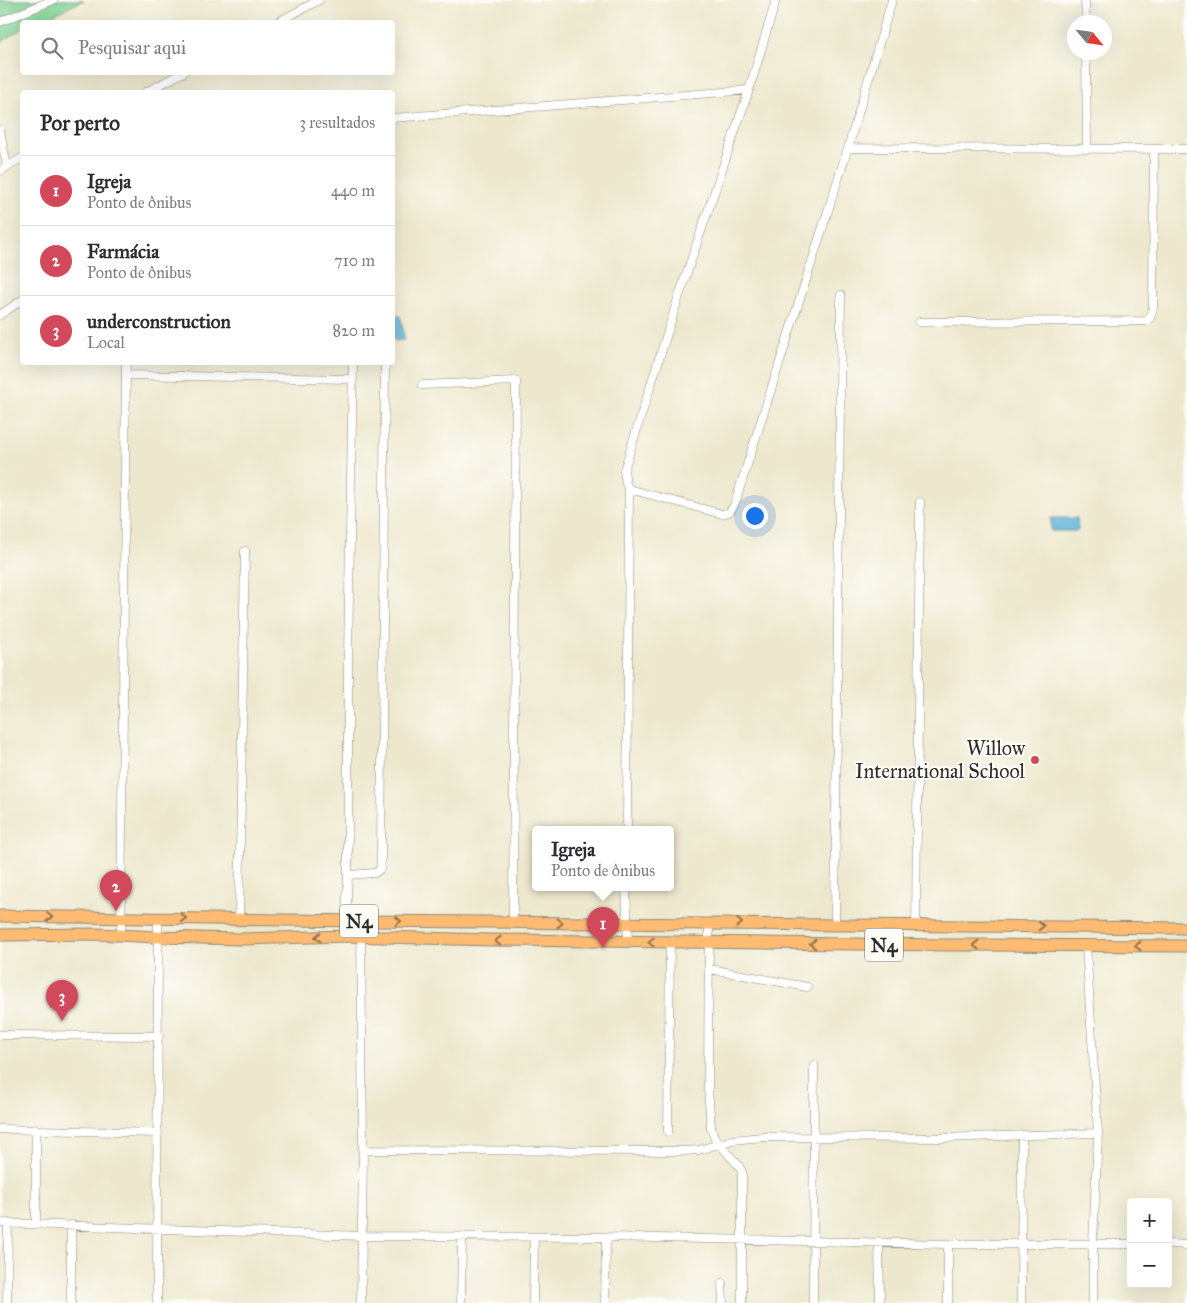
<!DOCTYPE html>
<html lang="pt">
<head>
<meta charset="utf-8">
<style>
	:root { --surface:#fff; --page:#f2f2f3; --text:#2b2b33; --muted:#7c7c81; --line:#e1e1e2; --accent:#d1495b }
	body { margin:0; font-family:"IM FELL Great Primer",serif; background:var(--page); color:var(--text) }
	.controls { position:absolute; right:15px; bottom:15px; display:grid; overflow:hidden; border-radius:5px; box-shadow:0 5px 20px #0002 }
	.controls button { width:45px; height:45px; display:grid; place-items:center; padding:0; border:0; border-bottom:1px solid var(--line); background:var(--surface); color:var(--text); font:25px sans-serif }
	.compass { position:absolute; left:1067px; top:15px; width:45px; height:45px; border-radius:50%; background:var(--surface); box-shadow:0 5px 20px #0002; rotate:119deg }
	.you { position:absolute; left:754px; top:515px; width:18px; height:18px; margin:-12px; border:4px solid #fff; border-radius:50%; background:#1a73e8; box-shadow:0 0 0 8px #1a73e833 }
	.badge { display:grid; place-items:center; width:32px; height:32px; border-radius:50%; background:var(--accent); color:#fff; font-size:16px; font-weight:700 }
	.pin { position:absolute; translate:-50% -41px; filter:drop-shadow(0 1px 2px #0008) }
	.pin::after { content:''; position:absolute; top:26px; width:18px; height:15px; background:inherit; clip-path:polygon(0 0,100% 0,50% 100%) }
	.popup { position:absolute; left:532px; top:826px; width:142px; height:65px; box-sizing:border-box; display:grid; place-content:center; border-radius:5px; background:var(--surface); filter:drop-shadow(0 1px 4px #0005); font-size:16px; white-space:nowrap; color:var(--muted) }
	.popup b { font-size:19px; color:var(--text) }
	.popup::after { content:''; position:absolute; left:50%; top:100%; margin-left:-10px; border:10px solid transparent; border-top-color:var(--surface) }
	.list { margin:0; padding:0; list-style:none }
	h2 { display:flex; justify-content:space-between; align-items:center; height:65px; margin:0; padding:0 20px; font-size:21px }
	h2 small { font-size:16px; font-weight:400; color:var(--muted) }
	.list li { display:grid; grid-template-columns:32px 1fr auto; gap:15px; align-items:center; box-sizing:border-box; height:70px; padding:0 20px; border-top:1px solid var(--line) }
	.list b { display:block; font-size:19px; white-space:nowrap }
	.list p { margin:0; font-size:16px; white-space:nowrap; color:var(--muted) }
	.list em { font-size:16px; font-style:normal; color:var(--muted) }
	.icon { flex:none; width:28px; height:28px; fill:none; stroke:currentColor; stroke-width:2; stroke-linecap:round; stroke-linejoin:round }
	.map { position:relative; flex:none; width:1187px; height:1303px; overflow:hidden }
	.search { position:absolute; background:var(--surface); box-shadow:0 5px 20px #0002; left:20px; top:20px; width:375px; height:55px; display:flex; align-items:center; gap:12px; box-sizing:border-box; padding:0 18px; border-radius:5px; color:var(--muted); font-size:19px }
	.panel { position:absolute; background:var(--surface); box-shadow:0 5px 20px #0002; left:20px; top:90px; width:375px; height:275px; border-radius:5px }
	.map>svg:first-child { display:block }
	.green { fill:#80d193; stroke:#567e5f }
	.water { fill:#59b2d6; stroke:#426e80 }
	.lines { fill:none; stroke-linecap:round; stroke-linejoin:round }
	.minor-casing { stroke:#8c8a7c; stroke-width:9 }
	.highway-casing { stroke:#8c8a7c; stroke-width:13 }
	.minor { stroke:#fff; stroke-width:8 }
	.highway { stroke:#febb71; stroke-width:11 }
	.oneway { stroke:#94734e }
	.poi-dot { fill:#d1495b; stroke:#fdfcf7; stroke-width:2 }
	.labels { text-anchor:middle; stroke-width:4; stroke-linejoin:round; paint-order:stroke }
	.shield { fill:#fdfcf7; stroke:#6a6a68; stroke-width:1 }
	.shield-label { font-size:19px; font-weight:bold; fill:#2b2b2b }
	.poi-label { font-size:20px; fill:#2b2b2b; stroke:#fdfcf7; text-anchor:end }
</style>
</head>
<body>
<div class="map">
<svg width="1187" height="1303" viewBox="0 0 1187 1303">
	<rect width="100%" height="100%" fill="#fdfcf7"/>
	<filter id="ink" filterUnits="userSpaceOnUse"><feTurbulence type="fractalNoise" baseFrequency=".02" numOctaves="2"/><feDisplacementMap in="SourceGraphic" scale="10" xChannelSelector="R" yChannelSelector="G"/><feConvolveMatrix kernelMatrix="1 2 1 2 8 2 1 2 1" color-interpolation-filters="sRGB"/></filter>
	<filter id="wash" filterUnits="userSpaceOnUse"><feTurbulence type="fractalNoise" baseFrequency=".0096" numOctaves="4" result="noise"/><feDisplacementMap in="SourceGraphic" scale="20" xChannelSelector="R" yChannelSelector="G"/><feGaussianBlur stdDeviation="1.12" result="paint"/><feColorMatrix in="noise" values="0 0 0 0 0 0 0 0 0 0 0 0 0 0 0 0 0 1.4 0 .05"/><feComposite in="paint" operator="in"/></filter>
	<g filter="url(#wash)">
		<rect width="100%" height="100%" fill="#ede8cd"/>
		<path class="green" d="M0,0H84L38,22H22V29L11,35L0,44Z"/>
		<path class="water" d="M396,315L400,316C402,320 404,336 404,340L396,341L392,338L393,317Z
			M1051,518H1077L1078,531H1051Z"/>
	</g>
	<g filter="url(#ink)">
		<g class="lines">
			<defs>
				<path id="minor" d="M1085,0L1086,22
					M0,22L53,0
					M278,22L319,0
					M1086,52L1087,149
					M146,92L184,72
					M392,118L749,90
					M0,130L7,167
					M848,148L1187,149
					M0,171L22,158
					M0,315L22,300
					M919,322L1146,321L1150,318L1153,308L1154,149
					M126,375L353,379
					M422,385L516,381L513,922
					M629,489L722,514L729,512L734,506L848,148L892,0
					M627,829L629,489L626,484L624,470L677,302L749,90L776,0
					M348,875L375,873L380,869L381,861L385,362
					M626,887L628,941
					M239,918L245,551
					M709,923L708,1088L711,1128L715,1139L739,1166L742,1172V1303
					M835,925L841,295
					M916,926L920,502
					M121,935L126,362
					M348,936L346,920L348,875V655L353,362
					M1086,946L1098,1133L1093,1243V1303
					M710,969L807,987
					M0,1035L159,1036
					M0,1129L158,1133
					M668,1132L670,942
					M363,1150L685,1151L699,1150L732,1140L763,1137L941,1138L1098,1133
					M0,1223L362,1236L606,1237L948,1244H1131
					M36,1224V1129
					M879,1242L880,1303
					M948,1244V1303
					M1168,1244L1187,1245
					M722,1283L723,1303
					M7,1303L8,1223
					M71,1303V1225
					M157,1303L158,917
					M361,1303L363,1150L361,921
					M461,1303L462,1237
					M533,1303L534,1237
					M605,1303L606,1237
					M813,1303L814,1065
					M1021,1303L1022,1135"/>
				<path id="highway" d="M0,916L361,921L1187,928
					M0,935L97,934L157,937L240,939L348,936L492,940L950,945L1187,946"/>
			</defs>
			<use href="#minor" class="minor-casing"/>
			<use href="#highway" class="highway-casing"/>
			<use href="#minor" class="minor"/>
			<use href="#highway" class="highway"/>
		</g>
		<defs><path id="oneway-chevron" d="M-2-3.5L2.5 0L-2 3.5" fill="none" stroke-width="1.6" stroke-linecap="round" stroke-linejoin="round" transform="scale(1.25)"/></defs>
		<g class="oneway">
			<use href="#oneway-chevron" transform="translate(49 917) rotate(1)"/>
			<use href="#oneway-chevron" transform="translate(183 918) rotate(1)"/>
			<use href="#oneway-chevron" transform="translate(398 921)"/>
			<use href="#oneway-chevron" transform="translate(560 923) rotate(1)"/>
			<use href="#oneway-chevron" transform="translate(739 923) rotate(1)"/>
			<use href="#oneway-chevron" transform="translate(1041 926)"/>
			<use href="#oneway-chevron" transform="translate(318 937) rotate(179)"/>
			<use href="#oneway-chevron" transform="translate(498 941) rotate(-179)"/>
			<use href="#oneway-chevron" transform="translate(651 942) rotate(-179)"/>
			<use href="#oneway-chevron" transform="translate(813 944) rotate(-179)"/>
			<use href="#oneway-chevron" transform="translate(976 945) rotate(180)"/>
			<use href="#oneway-chevron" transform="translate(1138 946) rotate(-180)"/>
		</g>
	</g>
	<circle class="poi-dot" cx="1035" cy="760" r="5"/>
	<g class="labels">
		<g class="shield">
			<rect x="340" y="904.5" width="38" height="33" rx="4"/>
			<rect x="865" y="928.5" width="38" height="33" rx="4"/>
		</g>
		<g class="shield-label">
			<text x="359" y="928">N4</text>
			<text x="884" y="952">N4</text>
		</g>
		<g class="poi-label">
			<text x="1025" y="755">Willow<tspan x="1025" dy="23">International School</tspan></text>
		</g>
	</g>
</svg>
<div class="controls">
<button>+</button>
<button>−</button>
</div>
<svg class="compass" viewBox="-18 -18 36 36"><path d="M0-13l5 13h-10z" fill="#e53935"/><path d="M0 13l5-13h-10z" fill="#7c7c81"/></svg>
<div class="you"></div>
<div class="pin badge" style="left:603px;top:948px">1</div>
<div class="popup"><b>Igreja</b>Ponto de ônibus</div>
<div class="pin badge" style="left:116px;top:911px">2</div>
<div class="pin badge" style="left:62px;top:1021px">3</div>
<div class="search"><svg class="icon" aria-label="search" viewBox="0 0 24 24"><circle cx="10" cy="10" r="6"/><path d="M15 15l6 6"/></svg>Pesquisar aqui</div>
<section class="panel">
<h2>Por perto<small>3 resultados</small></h2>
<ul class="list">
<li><span class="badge">1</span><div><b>Igreja</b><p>Ponto de ônibus</p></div><em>440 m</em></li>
<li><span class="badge">2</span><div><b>Farmácia</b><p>Ponto de ônibus</p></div><em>710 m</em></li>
<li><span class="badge">3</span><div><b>underconstruction</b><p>Local</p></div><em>820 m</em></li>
</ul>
</section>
</div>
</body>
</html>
